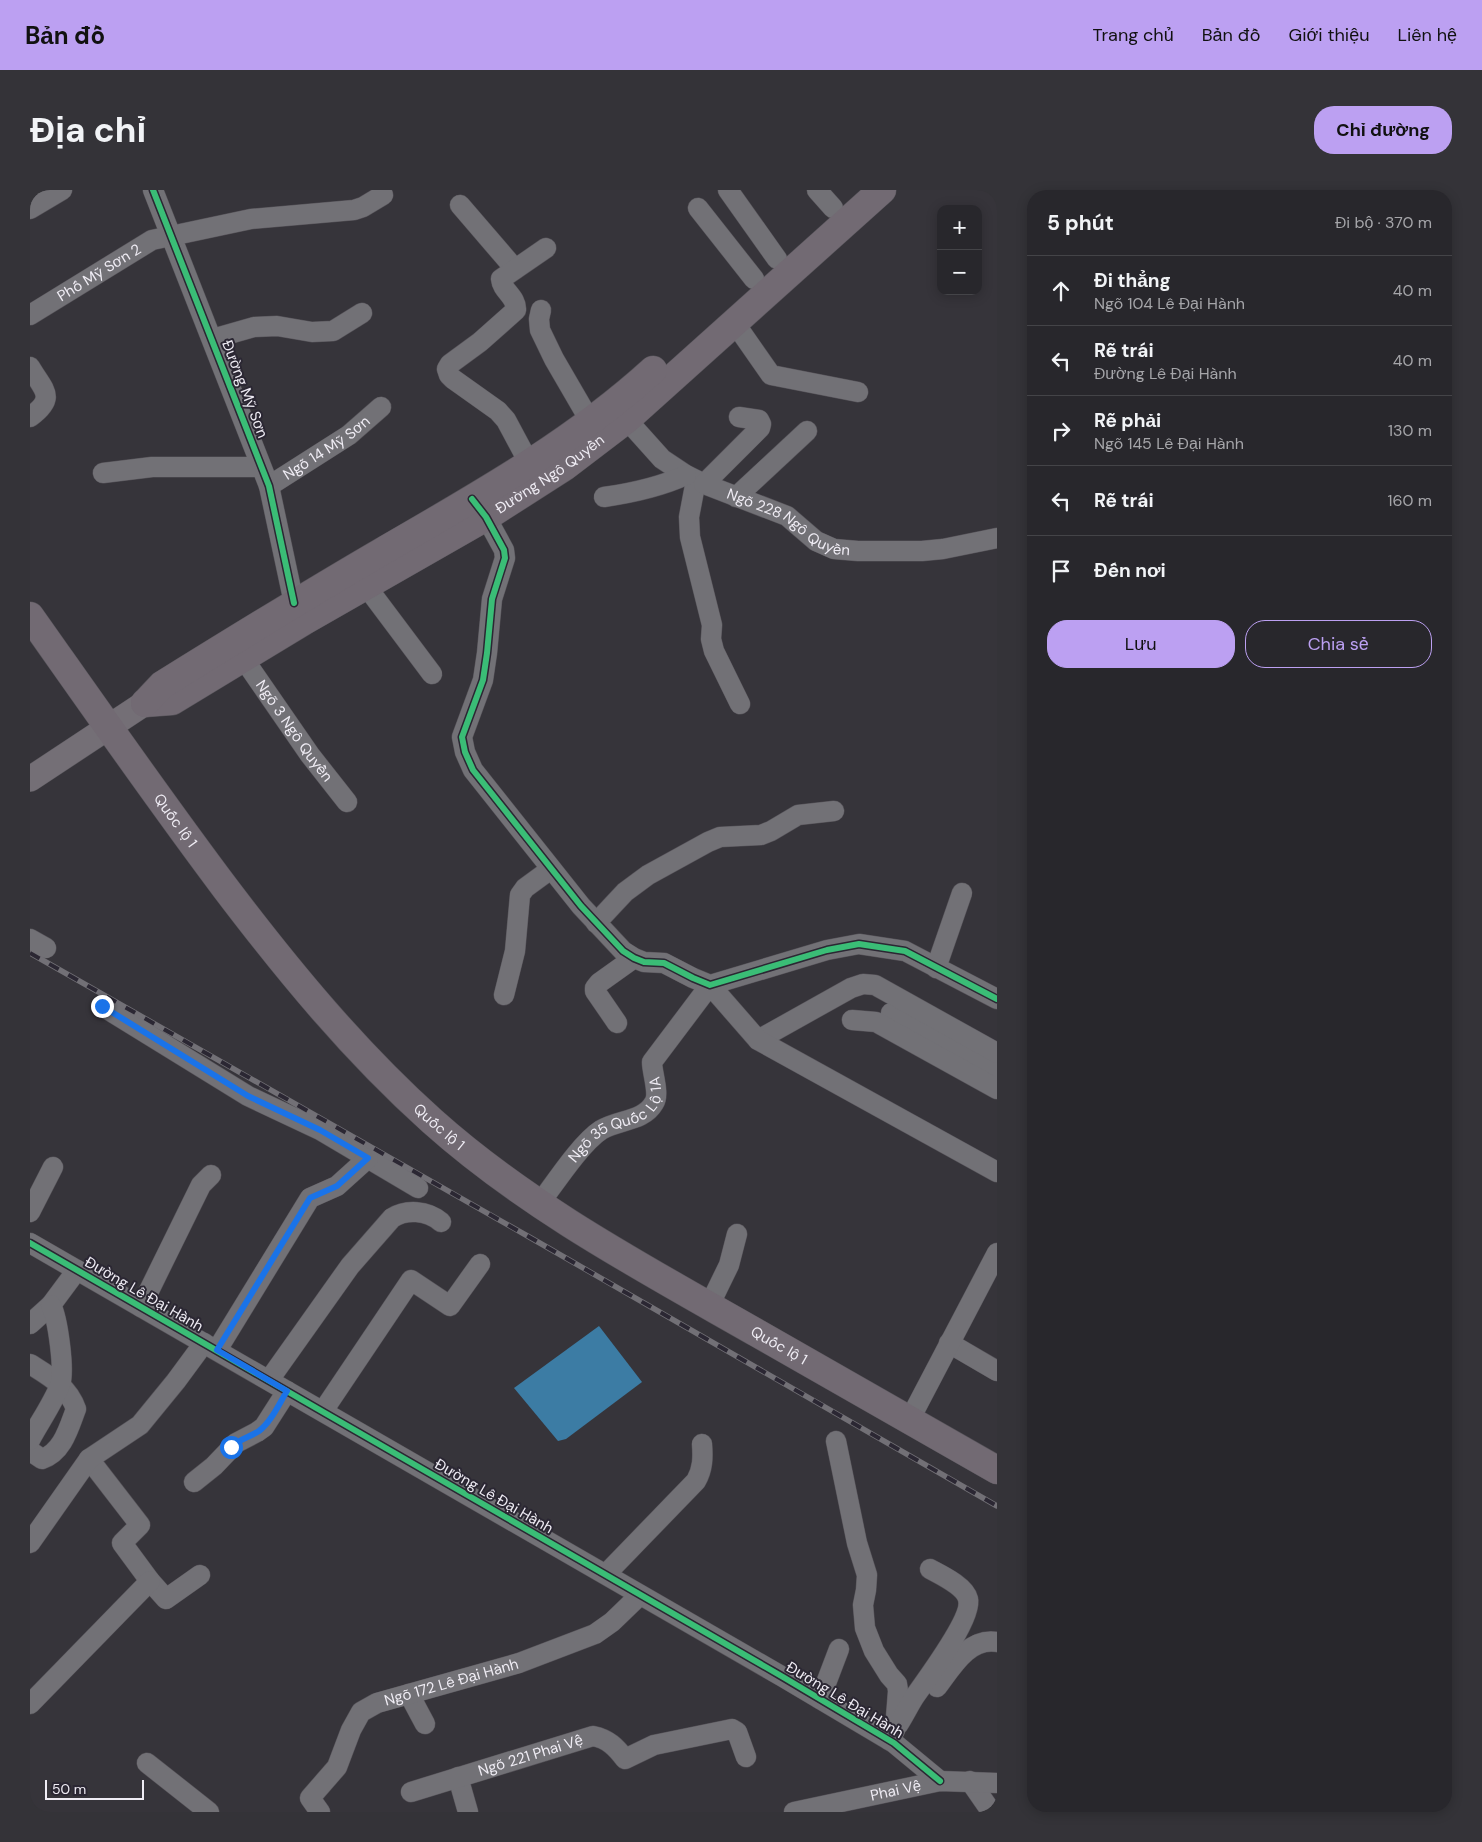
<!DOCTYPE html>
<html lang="vi">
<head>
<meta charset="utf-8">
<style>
	:root { --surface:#28272c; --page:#343338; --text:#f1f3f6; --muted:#a5a5a9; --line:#444448; --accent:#bca0f2 }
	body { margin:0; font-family:"DM Sans",sans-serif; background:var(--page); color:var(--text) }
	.controls { position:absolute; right:15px; top:15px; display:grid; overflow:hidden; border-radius:10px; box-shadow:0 2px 12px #0003 }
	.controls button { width:45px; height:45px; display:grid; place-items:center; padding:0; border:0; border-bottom:1px solid var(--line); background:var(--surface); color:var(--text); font:25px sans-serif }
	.scale { position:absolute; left:15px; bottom:12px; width:99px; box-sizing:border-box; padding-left:5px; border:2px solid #efecf4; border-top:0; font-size:14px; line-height:18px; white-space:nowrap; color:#efecf4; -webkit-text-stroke:4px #2b2733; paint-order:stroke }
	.stop { position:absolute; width:15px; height:15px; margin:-11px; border:4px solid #1a73e8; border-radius:50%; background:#fff }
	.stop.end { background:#1a73e8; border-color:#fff; box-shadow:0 1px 5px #0008 }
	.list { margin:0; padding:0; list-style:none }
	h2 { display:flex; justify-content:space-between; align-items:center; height:65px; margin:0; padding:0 20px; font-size:21px }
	h2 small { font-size:16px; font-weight:400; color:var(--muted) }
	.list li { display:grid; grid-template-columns:32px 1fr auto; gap:15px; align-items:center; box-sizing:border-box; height:70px; padding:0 20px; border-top:1px solid var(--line) }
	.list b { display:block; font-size:19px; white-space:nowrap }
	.list p { margin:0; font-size:16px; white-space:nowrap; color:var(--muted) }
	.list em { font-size:16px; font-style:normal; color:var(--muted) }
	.actions { display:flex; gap:10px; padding:15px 20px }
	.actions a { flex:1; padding:11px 0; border:1px solid var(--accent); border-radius:20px; text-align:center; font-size:18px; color:var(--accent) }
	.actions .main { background:var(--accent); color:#111 }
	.icon { flex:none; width:28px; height:28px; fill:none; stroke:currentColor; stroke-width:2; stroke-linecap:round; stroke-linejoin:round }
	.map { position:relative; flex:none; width:967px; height:1622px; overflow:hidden; border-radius:20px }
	header { display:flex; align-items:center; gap:30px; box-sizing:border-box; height:70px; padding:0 25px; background:var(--accent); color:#111 }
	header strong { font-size:24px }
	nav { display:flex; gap:28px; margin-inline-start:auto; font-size:18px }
	.intro { display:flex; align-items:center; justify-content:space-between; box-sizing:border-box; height:120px; padding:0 30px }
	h1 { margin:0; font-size:35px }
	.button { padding:12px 22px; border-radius:20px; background:var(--accent); color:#111; font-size:18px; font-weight:700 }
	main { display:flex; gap:30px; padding:0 30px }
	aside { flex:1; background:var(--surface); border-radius:20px; box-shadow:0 2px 12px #0003 }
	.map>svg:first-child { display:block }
	.water { fill:#3c7ca4 }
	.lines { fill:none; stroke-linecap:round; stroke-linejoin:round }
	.minor-casing { stroke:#555258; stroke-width:21 }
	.major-casing { stroke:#555258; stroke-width:26 }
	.highway-casing { stroke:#555258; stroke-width:29 }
	.minor { stroke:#727176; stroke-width:20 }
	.major { stroke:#746f76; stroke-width:25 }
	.highway { stroke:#726a73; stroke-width:28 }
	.rail-casing { stroke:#727076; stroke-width:5.5 }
	.rail { stroke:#2b2733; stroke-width:4; stroke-dasharray:11; stroke-linecap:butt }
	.cycleway-casing { stroke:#2b2733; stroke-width:9 }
	.cycleway { stroke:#3abd76; stroke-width:6 }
	.route { stroke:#1a73e8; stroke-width:6 }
	.labels { text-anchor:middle; stroke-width:4; stroke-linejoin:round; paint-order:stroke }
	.street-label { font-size:15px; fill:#efecf4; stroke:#2b2733 }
</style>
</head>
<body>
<header>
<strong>Bản đồ</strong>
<nav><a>Trang chủ</a><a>Bản đồ</a><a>Giới thiệu</a><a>Liên hệ</a></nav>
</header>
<div class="intro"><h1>Địa chỉ</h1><a class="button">Chỉ đường</a></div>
<main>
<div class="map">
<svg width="967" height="1622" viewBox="0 0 967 1622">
	<rect width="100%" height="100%" fill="#36343a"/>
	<path class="water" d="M569,1136L612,1192L536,1249L528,1251L484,1198Z"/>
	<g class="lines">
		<defs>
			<g id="minor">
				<path d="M123,0L239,296L264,413"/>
				<path d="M698,0L747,69"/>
				<path d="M787,0L803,18"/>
				<path d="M430,15L485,79"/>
				<path d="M668,18L724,89"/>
				<path d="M0,19L32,0"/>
				<path d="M511,120L509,129L510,140L524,169L560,231"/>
				<path id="s1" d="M0,125L122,50L221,29L324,20L333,17L353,5"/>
				<path d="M704,132L741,185L828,202"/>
				<path d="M182,149L224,137L247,136L282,142L303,141L332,123"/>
				<path d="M0,177C14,201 27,207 0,227"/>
				<path id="s2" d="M588,220L632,269L656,285L674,294L757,326L786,351L804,359L828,361H892L913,359L967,348"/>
				<path d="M499,273L476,230L468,221L423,189L419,185L417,179L420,174L450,152L486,120C487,107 472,101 471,89L516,58"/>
				<path d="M73,283L122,277H231"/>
				<path d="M666,290L659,327L660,347L682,435L681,449L684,461L710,514"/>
				<path d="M674,294L730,238L731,234L729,230L709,227"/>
				<path id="s3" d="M239,296L319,245L351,217"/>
				<path d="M574,307C602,303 630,297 656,285"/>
				<path d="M706,307L777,241"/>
				<path d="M449,317L456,327L474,360L475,368L462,409L457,463L453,490L432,547L435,562L443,580L551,716L593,761L604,768L614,772L634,773L663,788L680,795L797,760L829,754L875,761L967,809"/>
				<path d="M336,396L402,484"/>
				<path id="s4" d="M213,468L280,565L317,612"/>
				<path d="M566,733L595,702L618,685L678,652L690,647L731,645L741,641L768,625L804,621"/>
				<path d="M0,749L16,758"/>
				<path d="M906,778L932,703"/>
				<path d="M474,805L485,761L490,705L495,698L521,679"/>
				<path d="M72,816L218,906L290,940L388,998"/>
				<path d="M861,823L967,883"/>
				<path d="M822,830L846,832L967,899"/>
				<path d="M587,833L565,801V798L569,793L604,768"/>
				<path d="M728,850L821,798L833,794L845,795L967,863"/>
				<path id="s5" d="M510,1013C525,993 551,953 571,940C589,929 613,932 624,913C630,904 622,883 622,872L680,795L728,850L967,982"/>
				<path d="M0,1022L23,977"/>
				<path d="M0,1053L753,1487L864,1553L910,1591"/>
				<path d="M679,1116L699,1075L707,1044"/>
				<path d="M111,1117L171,995L181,985"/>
				<path d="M0,1134L21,1115L47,1080"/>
				<path d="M919,1153L967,1181"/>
				<path d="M187,1160L280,1008L307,996L338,968"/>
				<path d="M0,1174C19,1186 38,1196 46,1219C39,1237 33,1262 12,1269L0,1261"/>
				<path d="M239,1190L320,1076L362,1028C376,1019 397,1020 411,1032"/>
				<path d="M293,1221L381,1090L420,1116L450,1074"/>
				<path d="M880,1229L967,1063"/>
				<path d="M0,1250C9,1233 23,1213 30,1195C35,1181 28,1129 21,1115"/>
				<path d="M806,1251L827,1353L837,1385L836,1400L833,1415L835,1438L844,1461L859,1485L867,1494L868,1501L865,1540L859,1550"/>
				<path d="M59,1269L110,1335L92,1353L120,1391L136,1409L170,1385"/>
				<path d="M164,1292L184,1276L206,1253L227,1242L234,1237L257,1201"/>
				<path d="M0,1353L59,1269L110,1235L146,1191L174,1153"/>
				<path d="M576,1384L666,1291C673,1279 673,1267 672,1254"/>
				<path d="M907,1497C922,1477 939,1447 967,1452"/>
				<path d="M379,1504L395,1534"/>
				<path d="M790,1509L809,1459"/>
				<path d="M0,1514L120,1391"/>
				<path d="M868,1535C874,1526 879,1515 885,1506C897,1489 943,1427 938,1409C935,1396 911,1385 900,1379"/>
				<path d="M117,1573L179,1622"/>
				<path d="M428,1587L438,1622"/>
				<path d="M940,1591L958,1617L966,1622"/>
				<path id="s6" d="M381,1602L563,1546C578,1549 586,1557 595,1569L624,1555L702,1539L707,1542L716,1567"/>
				<path id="s7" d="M290,1622L280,1608L307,1577L321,1540L331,1522L347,1513L489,1473L565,1444L582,1432L610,1405"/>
				<path id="s8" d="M764,1622L910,1591L967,1593"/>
			</g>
			<path id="major" d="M0,589L115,513"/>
			<g id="highway">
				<path id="s9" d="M0,426C65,518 129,610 196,699C259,782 324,861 402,931C498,1017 615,1079 727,1143C807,1188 887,1234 967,1280"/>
				<path id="s10" d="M115,513L142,511L274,431L456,327L534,277L597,229L852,0"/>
				<path d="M115,513L132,495C206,449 279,404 353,361C446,307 543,253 623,180"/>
			</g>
		</defs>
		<use href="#minor" class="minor-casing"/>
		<use href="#major" class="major-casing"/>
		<use href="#highway" class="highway-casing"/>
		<use href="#minor" class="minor"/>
		<use href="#major" class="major"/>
		<use href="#highway" class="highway"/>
		<defs>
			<path id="rail" d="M0,763L501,1048L967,1316"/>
		</defs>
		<use href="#rail" class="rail-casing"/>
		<use href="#rail" class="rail"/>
		<defs>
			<path id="cycleway" d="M123,0L239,296L264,413
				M442,309L456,327L474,360L475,368L462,409L457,463L453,490L432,547L435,562L443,580L551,716L593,761L604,768L614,772L634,773L663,788L680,795L797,760L829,754L875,761L967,809
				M0,1053L753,1487L864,1553L910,1591"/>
		</defs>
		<use href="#cycleway" class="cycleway-casing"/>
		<use href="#cycleway" class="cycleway"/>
	</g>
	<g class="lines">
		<path class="route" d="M72,816L218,906L290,940L338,968L307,996L280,1008L187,1160L257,1201C249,1214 241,1232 229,1241C220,1247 209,1249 201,1257"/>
	</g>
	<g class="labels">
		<g class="street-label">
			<text dy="5" stroke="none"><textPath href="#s1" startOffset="81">Phố Mỹ Sơn 2</textPath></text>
			<text transform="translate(215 199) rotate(69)" y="5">Đường Mỹ Sơn</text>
			<text dy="5" stroke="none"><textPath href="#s3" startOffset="69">Ngõ 14 Mỹ Sơn</textPath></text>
			<text dy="5" stroke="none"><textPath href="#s10" startOffset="468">Đường Ngô Quyền</textPath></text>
			<text dy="5" stroke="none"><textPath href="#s2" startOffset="209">Ngõ 228 Ngô Quyền</textPath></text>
			<text dy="5" stroke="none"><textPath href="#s4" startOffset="89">Ngõ 3 Ngô Quyền</textPath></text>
			<text dy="5" stroke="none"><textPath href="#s9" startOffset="251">Quốc lộ 1</textPath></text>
			<text dy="5" stroke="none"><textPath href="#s5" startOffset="118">Ngõ 35 Quốc Lộ 1A</textPath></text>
			<text dy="5" stroke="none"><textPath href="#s9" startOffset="656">Quốc lộ 1</textPath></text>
			<text transform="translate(114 1104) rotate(30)" y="5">Đường Lê Đại Hành</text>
			<text dy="5" stroke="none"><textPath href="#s9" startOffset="1061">Quốc lộ 1</textPath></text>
			<text transform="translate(464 1306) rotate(30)" y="5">Đường Lê Đại Hành</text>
			<text dy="5" stroke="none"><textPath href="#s7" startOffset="214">Ngõ 172 Lê Đại Hành</textPath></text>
			<text transform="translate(815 1510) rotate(31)" y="5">Đường Lê Đại Hành</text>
			<text dy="5" stroke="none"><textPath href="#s6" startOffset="125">Ngõ 221 Phai Vệ</textPath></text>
			<text dy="5" stroke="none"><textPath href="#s8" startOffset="104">Phai Vệ</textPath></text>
		</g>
	</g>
</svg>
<div class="controls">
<button>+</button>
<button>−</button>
</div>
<div class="scale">50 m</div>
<div class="stop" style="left:201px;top:1257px"></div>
<div class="stop end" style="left:72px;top:816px"></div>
</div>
<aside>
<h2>5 phút<small>Đi bộ · 370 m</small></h2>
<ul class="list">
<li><svg class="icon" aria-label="ahead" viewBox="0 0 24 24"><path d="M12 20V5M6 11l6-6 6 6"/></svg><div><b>Đi thẳng</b><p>Ngõ 104 Lê Đại Hành</p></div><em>40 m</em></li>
<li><svg class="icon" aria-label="left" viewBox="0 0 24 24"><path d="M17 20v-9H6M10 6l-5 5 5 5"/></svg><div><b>Rẽ trái</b><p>Đường Lê Đại Hành</p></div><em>40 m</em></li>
<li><svg class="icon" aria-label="right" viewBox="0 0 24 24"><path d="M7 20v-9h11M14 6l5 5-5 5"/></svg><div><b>Rẽ phải</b><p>Ngõ 145 Lê Đại Hành</p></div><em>130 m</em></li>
<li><svg class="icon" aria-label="left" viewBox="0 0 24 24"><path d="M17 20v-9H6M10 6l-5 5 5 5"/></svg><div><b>Rẽ trái</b></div><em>160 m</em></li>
<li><svg class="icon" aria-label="arrive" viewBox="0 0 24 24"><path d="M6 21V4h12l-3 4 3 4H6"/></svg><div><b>Đến nơi</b></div></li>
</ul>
<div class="actions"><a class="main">Lưu</a><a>Chia sẻ</a></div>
</aside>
</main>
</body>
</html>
